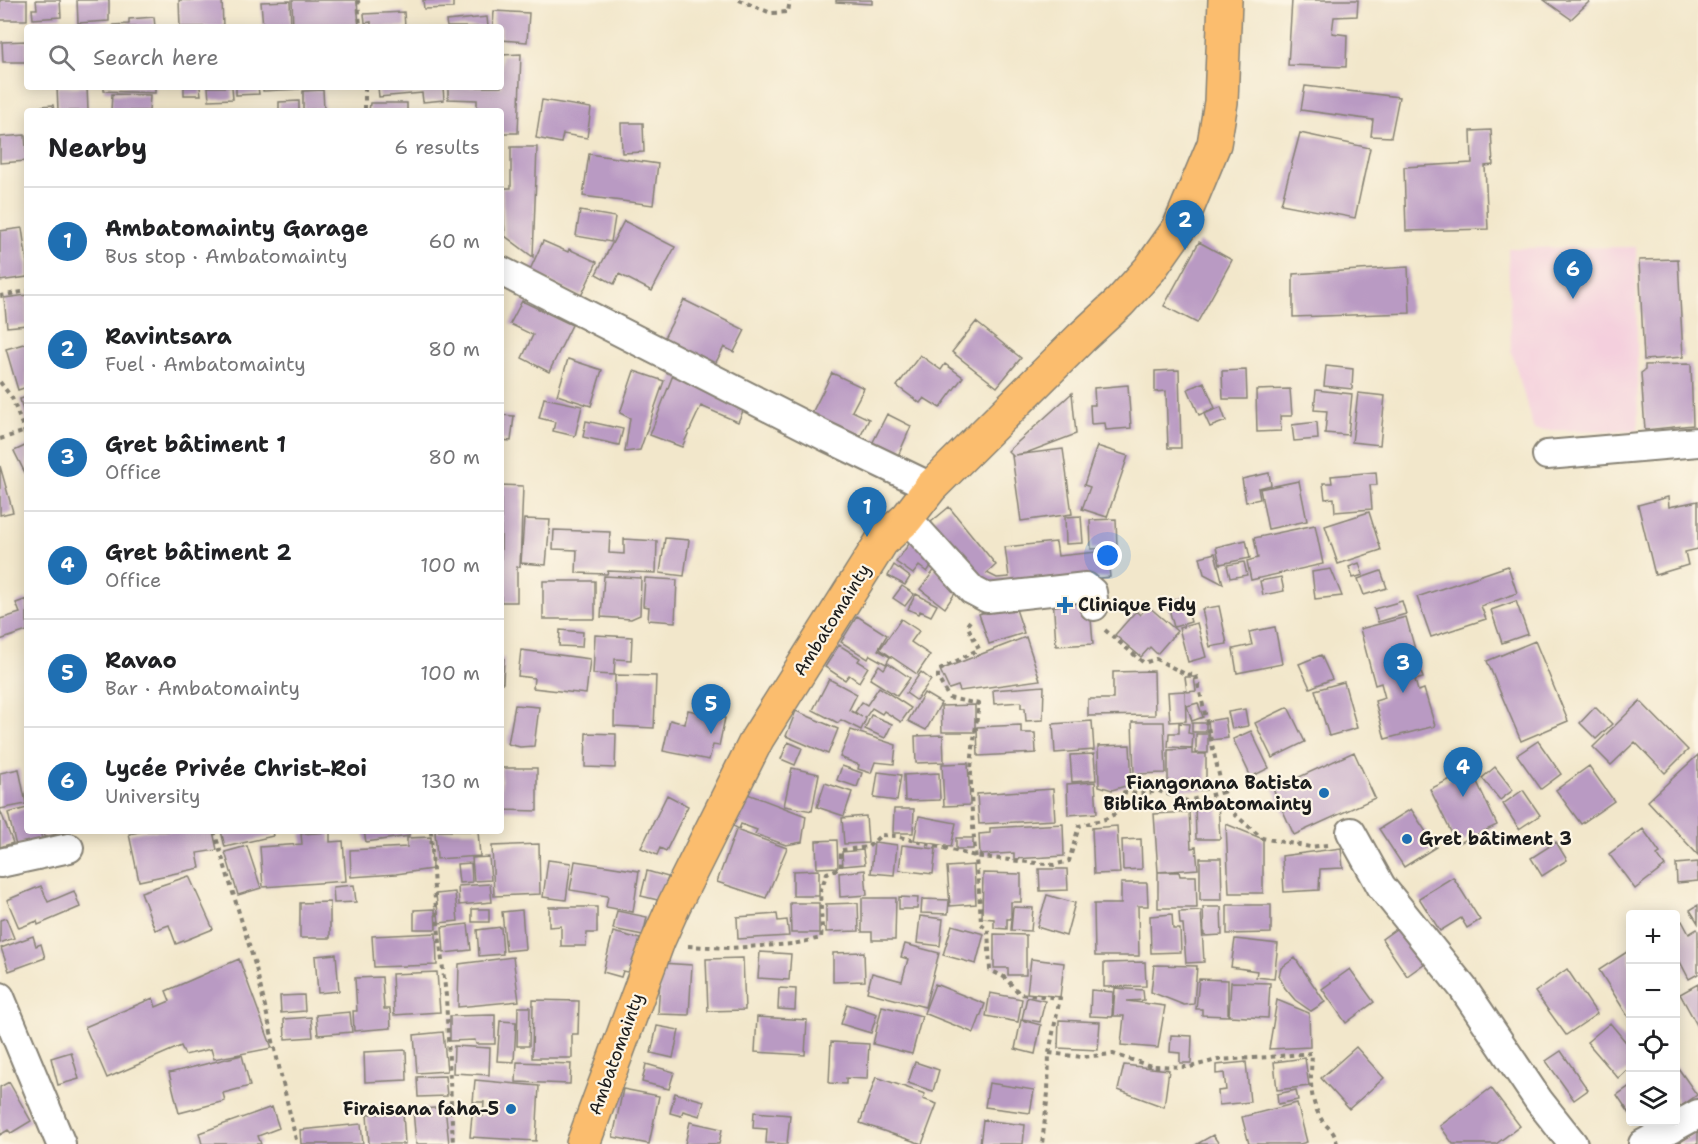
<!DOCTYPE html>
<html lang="en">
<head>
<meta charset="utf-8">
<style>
	:root { --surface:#fff; --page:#f2f2f2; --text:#202124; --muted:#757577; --line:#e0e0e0; --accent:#1f6fb2 }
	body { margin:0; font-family:"Shantell Sans",sans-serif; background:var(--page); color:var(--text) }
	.controls { position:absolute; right:18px; bottom:18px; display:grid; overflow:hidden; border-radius:6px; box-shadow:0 3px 15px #0003 }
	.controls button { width:54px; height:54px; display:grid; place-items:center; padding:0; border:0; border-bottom:2px solid var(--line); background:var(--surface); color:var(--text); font:30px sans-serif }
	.you { position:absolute; left:1108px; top:556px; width:21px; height:21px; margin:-15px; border:4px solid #fff; border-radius:50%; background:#1a73e8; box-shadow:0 0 0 9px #1a73e833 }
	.badge { display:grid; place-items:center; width:39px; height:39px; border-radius:50%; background:var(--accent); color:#fff; font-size:20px; font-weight:700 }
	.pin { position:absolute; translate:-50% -50px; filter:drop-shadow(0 2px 3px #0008) }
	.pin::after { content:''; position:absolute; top:32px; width:21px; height:18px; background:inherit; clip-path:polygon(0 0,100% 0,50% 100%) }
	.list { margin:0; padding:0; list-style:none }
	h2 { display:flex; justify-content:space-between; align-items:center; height:78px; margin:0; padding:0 24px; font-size:26px }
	h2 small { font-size:20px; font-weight:400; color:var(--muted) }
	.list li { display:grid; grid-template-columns:39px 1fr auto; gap:18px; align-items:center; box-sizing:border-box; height:108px; padding:0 24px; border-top:2px solid var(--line) }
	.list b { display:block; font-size:22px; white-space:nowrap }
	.list p { margin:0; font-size:20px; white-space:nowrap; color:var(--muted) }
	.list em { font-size:20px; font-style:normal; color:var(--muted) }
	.icon { flex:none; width:33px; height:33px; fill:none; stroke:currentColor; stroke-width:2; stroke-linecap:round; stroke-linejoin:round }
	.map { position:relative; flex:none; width:1698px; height:1144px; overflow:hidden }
	.search { position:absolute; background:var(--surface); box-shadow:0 3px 15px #0003; left:24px; top:24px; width:480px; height:66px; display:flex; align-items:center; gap:15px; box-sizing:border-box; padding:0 21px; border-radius:6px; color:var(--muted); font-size:22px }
	.panel { position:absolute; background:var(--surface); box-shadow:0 3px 15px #0003; left:24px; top:108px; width:480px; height:726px; border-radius:6px }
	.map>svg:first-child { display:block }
	.built { fill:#f4cfdd }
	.building { fill:#b99ac3 }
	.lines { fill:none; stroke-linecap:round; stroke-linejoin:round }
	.minor-casing { stroke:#878274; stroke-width:32 }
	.major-casing { stroke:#878274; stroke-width:36 }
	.path { stroke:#878274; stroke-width:4; stroke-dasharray:4.5 4.5; stroke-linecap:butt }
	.minor { stroke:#fff; stroke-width:28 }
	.major { stroke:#fbbd6e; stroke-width:33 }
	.poi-dot { fill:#1f6fb2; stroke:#fcf5e5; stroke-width:2 }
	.labels { text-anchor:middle; stroke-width:4.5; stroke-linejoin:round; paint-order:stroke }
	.poi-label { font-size:18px; font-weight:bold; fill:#1c1c1c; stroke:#fcf5e5; text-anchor:start }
	.street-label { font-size:18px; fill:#1c1c1c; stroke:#fcf5e5 }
</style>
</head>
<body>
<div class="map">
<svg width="1698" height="1144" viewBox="0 0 1698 1144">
	<rect width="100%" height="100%" fill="#fcf5e5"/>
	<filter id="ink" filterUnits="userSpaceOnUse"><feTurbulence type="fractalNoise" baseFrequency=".0167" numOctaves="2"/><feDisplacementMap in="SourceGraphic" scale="12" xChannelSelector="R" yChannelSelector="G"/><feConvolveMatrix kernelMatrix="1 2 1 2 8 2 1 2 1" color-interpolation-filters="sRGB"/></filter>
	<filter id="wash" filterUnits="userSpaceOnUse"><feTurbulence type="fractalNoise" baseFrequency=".008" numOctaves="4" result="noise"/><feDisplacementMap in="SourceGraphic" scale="24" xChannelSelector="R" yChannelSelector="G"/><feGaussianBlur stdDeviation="1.35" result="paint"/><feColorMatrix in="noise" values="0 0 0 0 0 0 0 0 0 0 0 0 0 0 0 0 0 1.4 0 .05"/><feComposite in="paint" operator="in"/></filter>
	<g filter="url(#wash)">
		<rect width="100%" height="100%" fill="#f2e7cb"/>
		<path class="built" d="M1636,247L1638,431L1534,430L1511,350L1508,248Z"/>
		<g id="blocks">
			<path class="building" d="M0,0H27V20H0Z
				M36,0H60L61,17L33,19L32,9H37Z
				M77,0H109V21L78,23Z
				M179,0H222L223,27H180Z
				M292,0H357L359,27H293Z
				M423,0H453V8L424,9Z
				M836,0H872V4L836,2Z
				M1292,0H1358L1357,16L1334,17L1332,33L1347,35L1346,67L1288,65Z
				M1544,0H1591L1571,19Z
				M290,1L291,27H263L261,2Z
				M494,11L529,13L527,42L501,40V27H493Z
				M404,12L405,27H371V22L365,23L364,14Z
				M154,17L155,27H113V25L129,24V19Z
				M487,17L488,27H447L446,21Z
				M27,41V62H3L2,42Z
				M521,54L518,133H501V111H477V100L448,99V87H501V55Z
				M1305,86L1399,97L1391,137L1371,136L1373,120L1301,110Z
				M57,87H87L88,111H58Z
				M104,87H155V93L104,91Z
				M184,87H200L201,95H184Z
				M208,87H232L233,99L209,100Z
				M236,87H258L259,94L236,95Z
				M263,87H300V89L263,91Z
				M378,87H443L444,100L423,102L422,93L379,97Z
				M323,90L324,109L303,110V91Z
				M112,94L150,95L149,111H111Z
				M542,100L591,108L587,138L563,134L561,143L536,138Z
				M299,101V111H279V102Z
				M370,103H407V111H369Z
				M53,105L54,111H42V106Z
				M621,123H643L644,152L622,153Z
				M1491,130L1493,165L1485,166L1488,229L1406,231L1404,167L1472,163L1471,131Z
				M1300,133L1370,148L1355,218L1281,204Z
				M25,135L27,161L0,163V137Z
				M511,147H537L533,257L505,236L502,188H511Z
				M589,154L658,164L653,205L583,196Z
				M580,211L615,217L611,242L576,236Z
				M624,221L675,247L652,291L619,274L614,284L596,274Z
				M22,228L27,263V277L0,281V231Z
				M543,241L568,252L569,249L597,262L581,296L529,272Z
				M1199,242L1232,260L1197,323L1164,306Z
				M1678,259L1683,357L1644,360L1639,260Z
				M1408,267L1410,313L1293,317V274Z
				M27,295V325L7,327L4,298Z
				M684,300L745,330L734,352L724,347L715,364L664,338Z
				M522,301L572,325L549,372L522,358L533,335L510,324Z
				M976,322L1021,358L997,387L952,352Z
				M27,343V387L18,390L6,349Z
				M920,355L941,370L945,364L963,377L940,408L924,398L920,403L897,386Z
				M568,359L602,370L591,406L557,395Z
				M1691,364L1693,425L1645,430L1641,373L1645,370V365Z
				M1326,366L1353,369L1352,389L1324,386Z
				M676,367L748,400L738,422L701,406L682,447L650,435Z
				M1179,370L1181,448H1168L1166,391L1155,392V371Z
				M1246,370L1247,399H1223L1222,371Z
				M634,371L664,381L640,450L625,452L630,418L620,413Z
				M832,373L864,388L852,411L869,419L858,441L810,417Z
				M1204,382L1215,408L1199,415L1188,389Z
				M1128,385L1131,428L1106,430L1105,423L1091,424L1090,405H1095L1094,388Z
				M1290,389L1292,416H1280L1281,431L1257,432L1256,390Z
				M1316,390L1352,394L1348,435L1325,433L1327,411L1314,410Z
				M1072,393L1076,434L1026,453L1015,455L1063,449L1072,514L1021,521L1012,456H1013L1008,451Z
				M1358,393L1385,396L1380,445L1352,442Z
				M27,397V422H26L20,399Z
				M544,398L582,406L575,436L553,431L555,422L539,418Z
				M1221,407L1226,421L1210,427L1204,414Z
				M887,414L911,426L898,456L872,444Z
				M501,415L514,416L511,441L501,440Z
				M586,421L623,429L619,445L583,437Z
				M1317,422L1318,439L1294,441L1292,425Z
				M27,445V477L14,451Z
				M1097,446L1128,456L1107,517L1082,509L1090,487L1084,485Z
				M0,466L13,512L0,515Z
				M1376,472L1377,485H1370L1372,509L1335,512L1334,498L1325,499L1323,483H1332L1331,476Z
				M1269,473L1271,485L1258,488L1260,499L1246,502L1242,479Z
				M1299,481L1307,521L1268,529L1260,489Z
				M501,485L523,486L520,567H517V602H501Z
				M1668,497L1669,507L1698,501V549L1685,552L1688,565L1655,575L1638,505Z
				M949,507L996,565L987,573L997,578L1009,577L1005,547L1056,542L1058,556L1107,551L1110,577L1010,588L990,587L925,527Z
				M1369,512L1381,550L1338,564L1325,526Z
				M1081,516L1083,543L1066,544L1065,517Z
				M524,519L550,520L546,565L521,563Z
				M1116,519L1117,548L1091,549L1090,520Z
				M1315,525L1323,564L1251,580L1247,561L1258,558L1254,538Z
				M554,530L610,532L609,553L624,554V539L657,541L656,573L608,571L607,574L576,573L577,550L553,549Z
				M914,537L939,555L927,572L919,566L913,574L896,562Z
				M665,538L689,540L684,576L660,573Z
				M1246,540L1250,558L1220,564L1216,547Z
				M1215,553L1223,584L1204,574L1200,557Z
				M1244,562L1247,575L1230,578L1227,565Z
				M1359,563L1363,575L1353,578L1349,567Z
				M894,565L910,577L905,585L888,576Z
				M1508,566L1517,593L1481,606L1486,619L1431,637L1417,597Z
				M936,568L960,586L945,608L920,589Z
				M1331,569L1342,596L1315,599L1312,572Z
				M1381,571L1387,588L1364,595L1358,579Z
				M604,576L641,578L640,615L631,619L601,617Z
				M1281,577L1284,591L1263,595L1260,581Z
				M645,578L677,580L675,622L648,620L649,607L643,606Z
				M543,581H595V619H543Z
				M902,586L914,594L905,606L893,598Z
				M1089,593L1093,644L1056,646L1053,595Z
				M916,594L937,605L931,616L920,611L918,614L908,609Z
				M1184,597L1191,622L1174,627L1167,602Z
				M27,599V631L0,640V619L20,613L16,603Z
				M1402,601L1406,614L1378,622L1374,609Z
				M1516,601L1528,634L1502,643L1491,610Z
				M1014,603L1024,633L989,644L979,614Z
				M1148,606L1177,631L1157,654L1150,647L1141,657L1115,635L1136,611L1140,615Z
				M1219,606L1227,644L1210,647L1202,609Z
				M857,616L887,635L878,650L890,657L886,664L870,655L868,659L841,642Z
				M1406,617L1423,678L1415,680L1418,691L1424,689L1435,726L1385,739L1375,701L1385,698L1381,683L1375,685L1360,629Z
				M901,619L919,631L911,642L930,655L917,674L880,649Z
				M1197,623L1206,657L1188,662L1179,628Z
				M1275,627L1282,664L1237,673L1233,649L1252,645L1249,632Z
				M560,630L583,632L582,647L559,646Z
				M595,635L632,637L631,660L615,659L614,675L593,674Z
				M1026,637L1040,680L960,691L958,686L949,689L940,670Z
				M1535,641L1568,721L1521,741L1487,661Z
				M839,645L860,658L858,661L868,667L859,682L849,675L845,680L825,667Z
				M521,650L590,659L586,694L533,688L534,678L518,676Z
				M1321,655L1332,679L1310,688L1299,664Z
				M501,658H504L503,683H501Z
				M888,663L910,678L897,696L870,679L879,665L884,669Z
				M1154,671L1155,715L1088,716V699H1113V672Z
				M921,672L931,680L916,700L906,693Z
				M615,675L656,676L654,728L614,726Z
				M1185,677H1194L1196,691L1187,692Z
				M829,679L857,694L849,710L862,717L855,712L862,702L867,705L879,687L911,708L901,722L884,711L882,714L872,708L865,718L866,719L861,730L841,720L838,723L813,710Z
				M1344,682L1357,728L1329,736L1315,690Z
				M1044,686L1043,720L1026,721L1025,708H1021V702L994,704L993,690Z
				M1185,691L1186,721L1170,722L1168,692Z
				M924,693L941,703L926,730L908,721Z
				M1640,701L1688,750L1665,773L1635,742L1611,765L1593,747Z
				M1198,703L1203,717L1192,721L1187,706Z
				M515,705L539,707L534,746L520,747L508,744Z
				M975,705V732H942L941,706Z
				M1288,707L1305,742L1272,758L1255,723Z
				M1595,707L1612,724L1596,739L1580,723Z
				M1245,709L1248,726L1232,729L1228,712Z
				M688,710L725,718L719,746L713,745L709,760L663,751L670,720L685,724Z
				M796,711L838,729L828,754L786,736Z
				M871,715L892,724L885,738L865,729Z
				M1225,718L1228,738L1210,740L1208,721Z
				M1092,721L1094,750L1055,753L1053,724Z
				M1132,722H1164L1166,773L1134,774Z
				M1179,723L1189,724L1188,733L1193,734L1192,748L1168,747L1169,733H1179Z
				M1192,723H1206V732H1192Z
				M1021,725V733H1035L1036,753L978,756L977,727Z
				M851,730L896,745L894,764L875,762L871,773L858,769L859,765L840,757Z
				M1251,731L1269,768L1251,777L1233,739Z
				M586,733L616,734L615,768L585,767Z
				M1196,734H1208V753H1196Z
				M943,735L944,762L916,763L915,736Z
				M1538,741L1561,774L1541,789L1517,755Z
				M788,742L802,748L795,765L781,759Z
				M1130,745L1132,784L1112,790L1099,786L1098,746Z
				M1192,749V754H1206V790H1178V786L1168,787V750Z
				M1354,752L1375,798L1294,835L1273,789Z
				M1094,754L1096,780L1072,782L1070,755Z
				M1698,755V855L1648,801Z
				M968,763L970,805L944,806L942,764Z
				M842,766L862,773L857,787L837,780Z
				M1589,766L1614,801L1581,824L1556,790Z
				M1495,767L1513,790L1500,800L1482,778Z
				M501,768H537V811L501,810Z
				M792,768L819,774L812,811L784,806Z
				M19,769L26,804L0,809V773Z
				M1471,769L1497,825L1457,844L1430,789Z
				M878,772L901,775L897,801L874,798Z
				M939,773L940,800L905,801L904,775Z
				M1095,782L1097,813L1068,815L1067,784Z
				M825,783L852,792L844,816L817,807Z
				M1053,789L1055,820L979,824L977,794Z
				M1523,790L1540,815L1519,829L1503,804Z
				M745,793L806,816L802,842L786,845L755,834L757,830L741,824L739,829L733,826Z
				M667,795L688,806L666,851L660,848L657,855L641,848Z
				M1218,802L1220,839H1196L1195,803Z
				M27,808V831H40L42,839L16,846L8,813Z
				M894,809H914L913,833H893Z
				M1411,809L1436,847L1404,867L1379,829Z
				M0,810L13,843L0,847Z
				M1189,812L1191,848L1196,847L1198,869L1158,872L1154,814Z
				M866,816L868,843L844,844L842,818Z
				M919,816L956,823L951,847L914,840Z
				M1063,824L1064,856L1014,859V853L980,855L979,834L990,833V828Z
				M1226,824L1263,839V893H1229Z
				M1117,826L1120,873L1094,874L1092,828Z
				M1643,829L1660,853L1657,855L1665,866L1635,889L1609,854Z
				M736,830L787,848L766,898L717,882Z
				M43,831H65V832L44,837Z
				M144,831H213L217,850L197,853L200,868L139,881L129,834Z
				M221,831H272L273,836L225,847Z
				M364,831H409V836L366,842Z
				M435,831H478L480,856L437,859Z
				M330,832V842L343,841L346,881L263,887L260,847L302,844L301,834Z
				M431,837L432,869L396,874L351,877L350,850L407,847V838Z
				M956,838H973V849H956Z
				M1141,839L1142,869L1123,870L1122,840Z
				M837,840L838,867L817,868L816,841Z
				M874,842L897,845L894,875L871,873Z
				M1556,842L1567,860L1542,876L1531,858Z
				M539,844L540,894L494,896L492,846Z
				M902,845L936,849L933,874L899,870Z
				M247,846L261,888L238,895L225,852Z
				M1341,848L1343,868L1320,869L1319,890L1284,892L1282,856Z
				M863,850L865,864L843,866L842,852Z
				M489,857L491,880L474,881L472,858Z
				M1200,858H1221L1222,900H1200Z
				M548,860L571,863L566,900L543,897Z
				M575,861L639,871L633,912L606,907L608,896L570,890Z
				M1698,862V881L1677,883L1676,864Z
				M471,863L472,882L459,883L457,864Z
				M974,865L976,904L950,906L947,867Z
				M1039,869H1067L1068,890L1040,891Z
				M819,870V896H793V871Z
				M865,870L867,895L840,897L839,873Z
				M647,871L668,877L662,901L641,896Z
				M1158,872H1179L1180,876H1196L1197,908H1158Z
				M983,873L1021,874V902H1011V919H1007V929L994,928V919L982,918Z
				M189,876L213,929L176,944L169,925L155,930L141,892Z
				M1453,877L1480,920L1467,928L1461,918L1440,931L1419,898Z
				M1121,883H1147L1148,906H1138L1139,956H1095L1094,904H1121Z
				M490,884L492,902L459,905L458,886Z
				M354,885L356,902L334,903L333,887Z
				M41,886L48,902L74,891L80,907L38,925L37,921L19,928L7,900Z
				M455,892L458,921L439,923L436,894Z
				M1047,895L1075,903L1066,936L1037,927Z
				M899,897L918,898L917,909H899Z
				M862,898H896L895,940H872V932H862Z
				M922,899L949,900L948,914L921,913Z
				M330,902V938H300V903Z
				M790,903H819V933H791Z
				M858,903L859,931L826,932V904Z
				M1227,905H1271V933L1227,934Z
				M1698,905V923L1690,910Z
				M549,907H597V933H587L586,946H561V926L549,927Z
				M1013,907L1033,908L1031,931L1011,930Z
				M1203,907H1221L1222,935L1204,936Z
				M435,909L436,929H414V910Z
				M472,909H489V922H472Z
				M522,910L525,949L506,951L502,912Z
				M617,911L647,917L643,935L613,929Z
				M1201,911L1204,962L1186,963L1183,924H1180L1179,912Z
				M777,914L778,921L787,920L789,936L738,939L737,917Z
				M1172,914L1173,929H1180L1181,952L1151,953L1150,916Z
				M920,916L943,919L940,946L917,943Z
				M6,918L14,938L0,943V920Z
				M1682,921L1689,934L1697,929L1698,931V974L1689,979L1676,954V925Z
				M468,924L471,950L444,953L442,927Z
				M952,925L984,934L976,964L943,955Z
				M501,927L503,954L479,956L477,930Z
				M1399,927L1425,963L1407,976L1382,939Z
				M613,932L640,939L632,973L623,971L621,977L603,972Z
				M436,933L437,965L374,967L372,936Z
				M994,934L1026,935V975H1008V968H994Z
				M33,936L36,946L41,944L45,958L9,971L1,948Z
				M1235,939L1278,944L1274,979L1256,977L1257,971L1231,967Z
				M905,944L939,953L925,1007L867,992L872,973L902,981L908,959L901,957Z
				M1630,950V1020L1599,970Z
				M760,952L791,954L789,980L758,978Z
				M864,952L865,981L833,982V953Z
				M336,954L339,991L318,993L315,956Z
				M513,957L519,1001L458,1007L459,964Z
				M743,958L745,1010L708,1011L706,959Z
				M1295,958L1325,1002L1311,1011L1295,1000L1285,988L1279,976L1281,968Z
				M239,959L272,1048L214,1059L211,1049L185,1055L181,1046L107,1078L85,1027L153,998L156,1007L170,1001L166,991Z
				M1031,959L1064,963L1060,997L1027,993Z
				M1145,962L1146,986L1104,987V963Z
				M661,963L692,965L689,1015L658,1014Z
				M1154,965L1197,966L1194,1004L1184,1005L1151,992Z
				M1350,969L1374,1002L1346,1023L1322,989Z
				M1567,969L1597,1014L1566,1035L1535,992Z
				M437,972L440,1012L394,1015L392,974Z
				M382,977L384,1009H390L391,1028L354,1031L353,1011H357L355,978Z
				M1199,979L1228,980V1016L1202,1015V1009H1196Z
				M1231,982L1270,983L1268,1018L1229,1016Z
				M935,984L985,1004L974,1033L924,1013Z
				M1698,984V1027L1680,994Z
				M779,988L796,989L795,1010L778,1009Z
				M1115,988L1143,990L1144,1000L1127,1001L1165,1006L1158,1048L1121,1045L1124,1016H1113Z
				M1091,990L1113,992L1112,1017L1090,1016Z
				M990,993L1022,999L1018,1022L986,1016Z
				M304,995L305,1011L281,1013L280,996Z
				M1027,997L1045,1001L1040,1022L1022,1019Z
				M533,1000L579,1001L578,1034H572V1058H532Z
				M1277,1000L1309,1013L1310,1047L1269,1049Z
				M847,1004L877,1014L871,1033L841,1024Z
				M882,1006L922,1016L912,1054L873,1044Z
				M518,1007H530L529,1046H517Z
				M350,1012L352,1032L318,1035L316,1015Z
				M495,1015V1044H476L475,1040L450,1041V1016Z
				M311,1017L313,1037L285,1039L284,1019Z
				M757,1017L807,1020L805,1055L755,1052Z
				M1021,1020L1041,1025L1035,1054L1015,1049Z
				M1059,1020L1100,1022L1098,1050L1058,1048Z
				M500,1021L516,1022L514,1062L497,1061Z
				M1610,1023L1630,1047V1068L1618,1078L1587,1042Z
				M657,1026L679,1030L673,1058L651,1053Z
				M443,1032L447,1071L417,1073L414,1035Z
				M1171,1035L1192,1036L1191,1063H1180V1053L1170,1052Z
				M831,1042L869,1044L867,1079L846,1078V1084L829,1083Z
				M454,1046L490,1048L489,1075L453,1073Z
				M1356,1047L1384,1078L1349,1109L1321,1078Z
				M406,1050L407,1080L365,1082L364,1052Z
				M1561,1051L1588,1090L1574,1100L1546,1061Z
				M71,1052L79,1079L58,1085L51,1058Z
				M242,1055L250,1086L223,1093L225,1101L179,1113L169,1073Z
				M1305,1058L1309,1086L1277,1090L1274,1062Z
				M517,1062L571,1064L570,1084L516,1082Z
				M915,1062L939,1070L933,1091L908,1083Z
				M1246,1062L1250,1102L1219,1105L1218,1091L1226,1090L1224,1073L1216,1074V1065Z
				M646,1064L674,1072L669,1089L642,1082Z
				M1124,1065L1169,1070L1164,1107L1118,1090Z
				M1676,1065L1697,1095L1680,1107L1676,1101Z
				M445,1076L447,1096L418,1097L417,1077Z
				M876,1077L925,1094L923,1099L937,1104L922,1144L860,1123Z
				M475,1080L539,1086L536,1141L470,1137L472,1115L483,1116L484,1102H473Z
				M9,1082L31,1121L11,1133L8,1130L0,1135V1087Z
				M989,1083L1034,1090L1030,1113L985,1107Z
				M1630,1086V1114L1617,1095Z
				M1491,1088L1520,1126L1496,1144H1453L1440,1126Z
				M623,1089L659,1096L649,1144L613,1137Z
				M1296,1090L1298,1100L1278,1104L1277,1094Z
				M675,1093L704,1101L700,1116L683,1111L681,1116L670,1113Z
				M1297,1103L1307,1142L1300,1144H1249L1242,1117Z
				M272,1107L279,1128L258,1136L261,1144H202L199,1133Z
				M445,1107L449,1144H416L413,1110Z
				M754,1112L790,1115L787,1144L766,1143L767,1129L753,1128Z
				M403,1113L405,1144H369L367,1114Z
				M983,1120L1025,1125L1023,1144H980Z
				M690,1122L722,1129L719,1144H685Z
				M361,1124L363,1144H301L300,1130Z
				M1698,1131V1144H1677Z
				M1213,1135L1219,1144H1197Z"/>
		</g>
	</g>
	<g filter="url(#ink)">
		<use href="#blocks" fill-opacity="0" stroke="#878274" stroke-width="1.5"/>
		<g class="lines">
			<defs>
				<path id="minor" d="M501,271L827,437L931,487
					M1547,455L1698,442
					M907,518L972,590L987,598L1086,587L1092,592L1094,606
					M1351,832L1381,886L1463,988L1539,1101L1573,1144
					M0,863L69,848
					M0,997L61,1144
					M1643,1144L1698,1114"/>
				<path id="major" d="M583,1144L658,941L674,905L757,739L882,541L907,518L931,487L1081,338L1120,302L1150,269L1179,228L1214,144L1221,102L1225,0"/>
			</defs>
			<use href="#minor" class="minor-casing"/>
			<use href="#major" class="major-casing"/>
			<path class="path" d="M358,0L360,27
				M739,0L771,13L788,12L790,0
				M365,87V111
				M0,296L27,291
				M0,382L12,398L27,438
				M0,439L23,432
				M970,621L967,625L979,649L938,671V678L949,698L979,704C976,726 972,749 971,772C970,823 979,873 981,924L988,929L990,970L1004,977L1020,994L1060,998L1049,1053L1048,1093L1042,1144
				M1105,630L1144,663L1156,659L1185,674L1196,675L1223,792L1231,811L1262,838L1310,847L1327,845
				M214,831L256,968L297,1144
				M431,831L434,890L446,996L453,1144
				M688,946L729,948L793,944L821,938L822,927L820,892L827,873L841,868V850L868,847L881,835L896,836L975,856L1054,865L1069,861L1079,826L1105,819L1117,813L1124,792L1139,794L1159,791L1187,801L1223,792
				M1049,1053L1082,1057L1113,1054L1151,1066L1190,1067L1217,1060L1269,1057L1312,1053C1311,1077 1308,1095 1320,1117C1327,1130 1334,1127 1337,1144"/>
			<use href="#minor" class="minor"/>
			<use href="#major" class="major"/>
		</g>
	</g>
	<g class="poi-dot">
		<path d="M1062 596h6v6h6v6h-6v6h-6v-6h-6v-6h6z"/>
		<circle cx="1324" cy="793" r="6"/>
		<circle cx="1407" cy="839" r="6"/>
		<circle cx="511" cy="1109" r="6"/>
	</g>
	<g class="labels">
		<g class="poi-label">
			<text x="1078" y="611">Clinique Fidy</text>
			<text x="1312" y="789" text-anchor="end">Fiangonana Batista<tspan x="1312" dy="21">Biblika Ambatomainty</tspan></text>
			<text x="1419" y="845">Gret bâtiment 3</text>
			<text x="499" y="1115" text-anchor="end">Firaisana faha-5</text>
		</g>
		<g class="street-label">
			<text transform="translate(832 620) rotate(-58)" y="6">Ambatomainty</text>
			<text transform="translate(616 1054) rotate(-70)" y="6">Ambatomainty</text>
		</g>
	</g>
</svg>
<div class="controls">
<button>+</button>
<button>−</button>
<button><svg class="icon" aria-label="locate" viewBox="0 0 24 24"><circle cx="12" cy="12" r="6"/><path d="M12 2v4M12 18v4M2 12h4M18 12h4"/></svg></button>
<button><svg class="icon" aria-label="layers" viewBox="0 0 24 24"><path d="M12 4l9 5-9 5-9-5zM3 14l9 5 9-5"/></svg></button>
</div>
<div class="you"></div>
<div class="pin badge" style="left:867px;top:537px">1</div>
<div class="pin badge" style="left:1185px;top:250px">2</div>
<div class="pin badge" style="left:1403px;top:693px">3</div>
<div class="pin badge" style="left:1463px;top:797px">4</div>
<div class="pin badge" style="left:711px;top:734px">5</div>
<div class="pin badge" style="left:1573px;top:299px">6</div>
<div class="search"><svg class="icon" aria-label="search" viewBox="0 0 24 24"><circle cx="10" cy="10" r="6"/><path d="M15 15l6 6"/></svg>Search here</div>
<section class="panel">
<h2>Nearby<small>6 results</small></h2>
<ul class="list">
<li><span class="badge">1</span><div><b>Ambatomainty Garage</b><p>Bus stop · Ambatomainty</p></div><em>60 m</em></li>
<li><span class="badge">2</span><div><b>Ravintsara</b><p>Fuel · Ambatomainty</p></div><em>80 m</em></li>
<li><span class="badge">3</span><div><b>Gret bâtiment 1</b><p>Office</p></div><em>80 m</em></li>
<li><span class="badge">4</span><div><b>Gret bâtiment 2</b><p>Office</p></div><em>100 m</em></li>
<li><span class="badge">5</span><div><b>Ravao</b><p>Bar · Ambatomainty</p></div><em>100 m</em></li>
<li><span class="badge">6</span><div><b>Lycée Privée Christ-Roi</b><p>University</p></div><em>130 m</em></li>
</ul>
</section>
</div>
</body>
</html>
